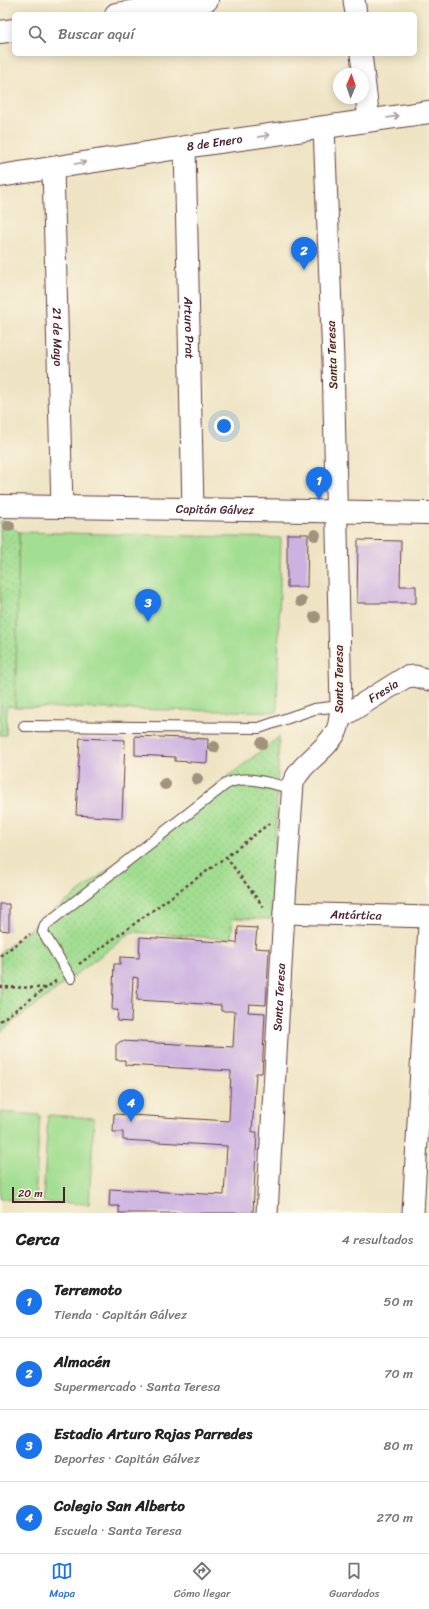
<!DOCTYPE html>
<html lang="es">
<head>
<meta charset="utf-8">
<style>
	:root { --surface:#fff; --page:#f2f2f2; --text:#222; --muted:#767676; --line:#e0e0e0; --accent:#1a73e8 }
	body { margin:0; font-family:Sriracha,sans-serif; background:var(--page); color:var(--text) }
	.compass { position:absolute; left:333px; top:68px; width:36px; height:36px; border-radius:50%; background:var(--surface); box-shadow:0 2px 10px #0003; rotate:2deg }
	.scale { position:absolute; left:12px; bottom:10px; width:53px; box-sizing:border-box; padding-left:4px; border:2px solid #4a1f2b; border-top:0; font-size:11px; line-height:14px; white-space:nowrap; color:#4a1f2b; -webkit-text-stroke:3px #fcf5e5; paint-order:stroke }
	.you { position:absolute; left:224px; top:426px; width:14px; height:14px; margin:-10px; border:3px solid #fff; border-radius:50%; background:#1a73e8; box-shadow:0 0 0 6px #1a73e833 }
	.badge { display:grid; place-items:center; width:26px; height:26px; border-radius:50%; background:var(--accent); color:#fff; font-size:13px; font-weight:700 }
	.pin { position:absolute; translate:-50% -33px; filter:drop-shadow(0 1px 2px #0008) }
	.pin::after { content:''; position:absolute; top:21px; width:14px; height:12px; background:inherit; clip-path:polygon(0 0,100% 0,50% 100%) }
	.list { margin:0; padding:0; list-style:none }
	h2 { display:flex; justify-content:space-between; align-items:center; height:52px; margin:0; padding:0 16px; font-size:17px }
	h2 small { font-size:13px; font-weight:400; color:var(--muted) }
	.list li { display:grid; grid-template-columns:26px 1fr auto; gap:12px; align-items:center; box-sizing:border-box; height:72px; padding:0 16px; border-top:1px solid var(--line) }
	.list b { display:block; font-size:15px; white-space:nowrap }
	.list p { margin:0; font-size:13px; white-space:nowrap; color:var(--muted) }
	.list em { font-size:13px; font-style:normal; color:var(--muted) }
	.icon { flex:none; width:22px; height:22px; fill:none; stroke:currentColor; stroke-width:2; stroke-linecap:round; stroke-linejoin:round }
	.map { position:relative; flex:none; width:429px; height:1213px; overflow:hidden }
	.search { position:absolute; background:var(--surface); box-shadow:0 2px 10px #0003; left:12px; right:12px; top:12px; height:44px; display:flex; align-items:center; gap:10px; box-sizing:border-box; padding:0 14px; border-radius:6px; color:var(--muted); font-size:15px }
	.sheet { height:340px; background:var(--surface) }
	nav { display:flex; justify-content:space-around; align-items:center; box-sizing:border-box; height:56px; border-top:1px solid var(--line); background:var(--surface); font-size:11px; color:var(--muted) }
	nav a { display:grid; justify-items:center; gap:2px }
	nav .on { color:var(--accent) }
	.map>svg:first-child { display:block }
	.grass { fill:#a2de91; stroke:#767e5e }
	.park { fill:url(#park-dots); stroke:#767e5e }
	.building { fill:#ccb2e1 }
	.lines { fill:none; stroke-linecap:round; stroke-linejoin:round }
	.service-casing { stroke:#633d42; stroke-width:12 }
	.minor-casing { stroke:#633d42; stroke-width:23 }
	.tertiary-casing { stroke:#633d42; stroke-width:24 }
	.path { stroke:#633d42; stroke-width:2.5; stroke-dasharray:3 3; stroke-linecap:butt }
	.service { stroke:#fff; stroke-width:10 }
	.minor { stroke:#fff; stroke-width:21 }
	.tertiary { stroke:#fff; stroke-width:22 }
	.tree { fill:#a0927e }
	.oneway { stroke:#ae9aa0 }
	.labels { text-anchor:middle; stroke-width:3; stroke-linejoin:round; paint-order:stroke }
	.street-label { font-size:12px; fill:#4a1f2b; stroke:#fcf5e5 }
</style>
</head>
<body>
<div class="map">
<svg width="429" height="1213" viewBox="0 0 429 1213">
	<defs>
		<pattern id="park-dots" width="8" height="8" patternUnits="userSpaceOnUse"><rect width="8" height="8" fill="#a2de91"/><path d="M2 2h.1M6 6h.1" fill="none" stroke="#8dbe7d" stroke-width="1.8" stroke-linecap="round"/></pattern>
	</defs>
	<rect width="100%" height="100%" fill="#fcf5e5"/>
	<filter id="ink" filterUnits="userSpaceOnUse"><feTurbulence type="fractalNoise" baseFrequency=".025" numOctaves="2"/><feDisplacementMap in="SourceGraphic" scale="8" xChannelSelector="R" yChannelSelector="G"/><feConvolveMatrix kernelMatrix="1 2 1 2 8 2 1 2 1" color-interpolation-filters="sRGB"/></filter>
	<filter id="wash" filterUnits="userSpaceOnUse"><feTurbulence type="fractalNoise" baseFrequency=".012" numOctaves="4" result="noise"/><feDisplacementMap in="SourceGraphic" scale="16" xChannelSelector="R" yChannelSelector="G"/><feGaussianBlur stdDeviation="0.9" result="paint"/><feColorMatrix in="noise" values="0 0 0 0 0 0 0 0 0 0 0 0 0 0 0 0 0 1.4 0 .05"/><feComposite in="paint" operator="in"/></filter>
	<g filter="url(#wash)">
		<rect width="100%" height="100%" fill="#eee4c4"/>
		<path class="grass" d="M19,532L281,538L277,712L15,707Z
			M0,1112L40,1115L35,1201L0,1199Z
			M48,1115L94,1118L89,1204L43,1202Z"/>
		<path class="park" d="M0,521H3L19,532L15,707L7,706L6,735H0Z
			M279,737L273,919L233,918L231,939L132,932L0,1032V953Z"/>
		<g id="blocks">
			<path class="building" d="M287,534H308L307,587H287Z
				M358,540L401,541L400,586H416V603H357Z
				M135,736L208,739L207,763L175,761V757L135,755Z
				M80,738L125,740L122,818L76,815Z
				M0,904H9V931L0,930Z
				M238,927L257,928L255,948L269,949L266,1005L249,1004L248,1012L265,1013L262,1073H256L252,1132H257L253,1213H119V1206H109L110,1189L224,1195L227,1146L123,1140V1132H113L114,1114L229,1121L231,1071L125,1065V1060H116V1045L121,1041L233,1047L235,1011H221V1005L137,1000L138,978L133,977L131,1022L117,1021L118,1010H112L114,964H120V957L139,958L140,937L237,943Z"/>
		</g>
	</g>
	<g filter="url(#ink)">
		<use href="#blocks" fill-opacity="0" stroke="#633d42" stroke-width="1"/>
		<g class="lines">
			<defs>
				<path id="service" d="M24,726L259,728L314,709L341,706
					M71,978L43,932L45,925L226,784C247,773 270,785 293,788"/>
				<g id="minor">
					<path d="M354,0L356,14"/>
					<path d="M361,54L369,120"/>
					<path id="s1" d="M185,147L193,509"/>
					<path id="s2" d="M53,168L62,507"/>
					<path id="s3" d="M340,718L406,677L415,676L429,680"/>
					<path id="s4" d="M284,913L429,917"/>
					<path id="s5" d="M267,1213L284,913L293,783C302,761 326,752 337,730C340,723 340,714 341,706L333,360L324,127"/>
					<path d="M413,1213L429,925"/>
				</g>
				<g id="tertiary">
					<path d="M116,14L207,0"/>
					<path d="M0,32L14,30"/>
					<path id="s6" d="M0,176L185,147L429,112"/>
					<path id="s7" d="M0,506L429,513"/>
				</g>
			</defs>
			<use href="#service" class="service-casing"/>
			<use href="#minor" class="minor-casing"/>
			<use href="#tertiary" class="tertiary-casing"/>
			<path class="path" d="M226,857L265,909
				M0,956L30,934
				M79,964L226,857L271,822
				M0,987L45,988
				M0,1021L57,980"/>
			<use href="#service" class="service"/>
			<use href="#minor" class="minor"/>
			<use href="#tertiary" class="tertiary"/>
		</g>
		<g class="tree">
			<circle cx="9" cy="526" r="6"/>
			<circle cx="315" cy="535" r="6"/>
			<circle cx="301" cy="601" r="6"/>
			<circle cx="315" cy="617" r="6"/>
			<circle cx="262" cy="743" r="6"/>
			<circle cx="214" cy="747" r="6"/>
			<circle cx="197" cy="779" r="6"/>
			<circle cx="165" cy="784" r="6"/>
		</g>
		<defs><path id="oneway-shaft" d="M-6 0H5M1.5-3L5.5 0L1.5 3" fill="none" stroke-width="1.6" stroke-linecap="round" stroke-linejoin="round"/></defs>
		<g class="oneway">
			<use href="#oneway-shaft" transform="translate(393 117) rotate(-8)"/>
			<use href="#oneway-shaft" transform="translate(264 136) rotate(-8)"/>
			<use href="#oneway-shaft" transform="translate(80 163) rotate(-9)"/>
		</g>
	</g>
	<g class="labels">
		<g class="street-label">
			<text dy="4" stroke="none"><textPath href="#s6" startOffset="217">8 de Enero</textPath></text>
			<text dy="4" stroke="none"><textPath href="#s1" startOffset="181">Arturo Prat</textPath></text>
			<text dy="4" stroke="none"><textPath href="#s2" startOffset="169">21 de Mayo</textPath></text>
			<text transform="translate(332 355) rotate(-92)" y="4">Santa Teresa</text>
			<text dy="4" stroke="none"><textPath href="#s7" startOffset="215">Capitán Gálvez</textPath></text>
			<text transform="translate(339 679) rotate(-90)" y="4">Santa Teresa</text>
			<text dy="4" stroke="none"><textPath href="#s3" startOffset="51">Fresia</textPath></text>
			<text dy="4" stroke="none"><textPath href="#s4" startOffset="72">Antártica</textPath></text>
			<text dy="4" stroke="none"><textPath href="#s5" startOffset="216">Santa Teresa</textPath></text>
		</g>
	</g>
</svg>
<svg class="compass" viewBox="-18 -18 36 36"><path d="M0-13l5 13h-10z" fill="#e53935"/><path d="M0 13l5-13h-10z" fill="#767676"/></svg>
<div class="scale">20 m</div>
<div class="you"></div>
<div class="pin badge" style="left:319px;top:500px">1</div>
<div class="pin badge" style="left:304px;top:270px">2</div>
<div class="pin badge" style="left:148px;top:622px">3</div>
<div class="pin badge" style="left:131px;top:1122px">4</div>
<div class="search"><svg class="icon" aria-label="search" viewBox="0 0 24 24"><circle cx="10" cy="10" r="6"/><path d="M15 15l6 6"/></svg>Buscar aquí</div>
</div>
<section class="sheet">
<h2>Cerca<small>4 resultados</small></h2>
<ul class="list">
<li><span class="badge">1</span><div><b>Terremoto</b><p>Tienda · Capitán Gálvez</p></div><em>50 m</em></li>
<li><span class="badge">2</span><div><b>Almacén</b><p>Supermercado · Santa Teresa</p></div><em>70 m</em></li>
<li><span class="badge">3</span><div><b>Estadio Arturo Rojas Parredes</b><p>Deportes · Capitán Gálvez</p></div><em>80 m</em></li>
<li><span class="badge">4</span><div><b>Colegio San Alberto</b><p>Escuela · Santa Teresa</p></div><em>270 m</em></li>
</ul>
</section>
<nav>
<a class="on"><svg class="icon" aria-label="map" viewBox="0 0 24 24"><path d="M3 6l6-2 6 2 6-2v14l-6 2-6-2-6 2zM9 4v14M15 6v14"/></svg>Mapa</a>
<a><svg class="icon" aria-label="directions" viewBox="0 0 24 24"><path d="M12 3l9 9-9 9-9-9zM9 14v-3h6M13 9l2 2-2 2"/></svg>Cómo llegar</a>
<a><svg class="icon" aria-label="saved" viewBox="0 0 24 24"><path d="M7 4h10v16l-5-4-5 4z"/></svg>Guardados</a>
</nav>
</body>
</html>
